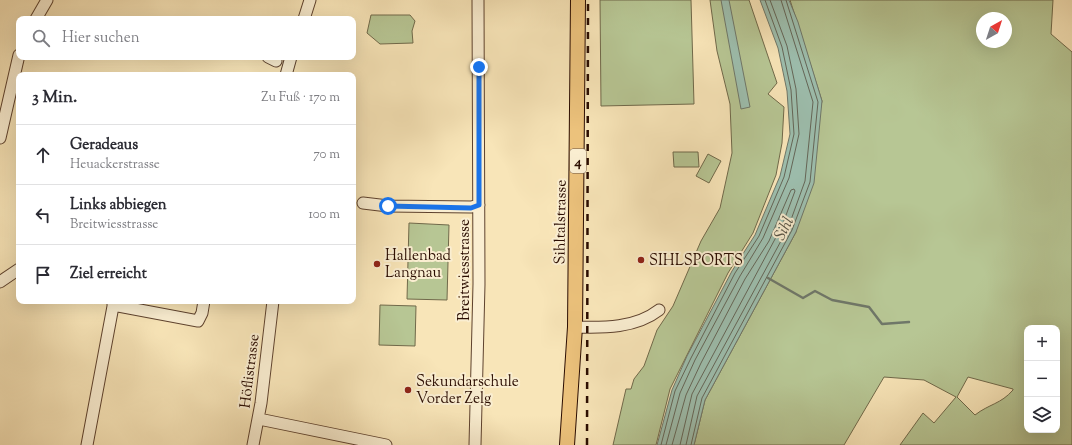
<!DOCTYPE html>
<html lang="de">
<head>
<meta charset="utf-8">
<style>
	:root { --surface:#fff; --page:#f2f2f3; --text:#2b2b33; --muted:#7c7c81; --line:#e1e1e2 }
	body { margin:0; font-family:"Sorts Mill Goudy",serif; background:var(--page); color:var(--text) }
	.controls { position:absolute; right:12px; bottom:12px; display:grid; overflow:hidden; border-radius:8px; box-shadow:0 4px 16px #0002 }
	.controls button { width:36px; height:36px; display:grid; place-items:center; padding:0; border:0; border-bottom:1px solid var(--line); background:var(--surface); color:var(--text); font:20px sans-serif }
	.compass { position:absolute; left:976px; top:12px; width:36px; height:36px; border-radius:50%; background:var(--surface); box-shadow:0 4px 16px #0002; rotate:39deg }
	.stop { position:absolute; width:12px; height:12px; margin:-9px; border:3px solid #1a73e8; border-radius:50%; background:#fff }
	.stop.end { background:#1a73e8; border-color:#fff; box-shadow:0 1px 4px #0008 }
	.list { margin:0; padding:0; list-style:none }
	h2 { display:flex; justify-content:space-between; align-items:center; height:52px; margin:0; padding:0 16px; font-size:17px }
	h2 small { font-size:13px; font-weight:400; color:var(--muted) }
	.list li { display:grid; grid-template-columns:26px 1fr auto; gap:12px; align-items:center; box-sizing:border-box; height:60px; padding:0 16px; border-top:1px solid var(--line) }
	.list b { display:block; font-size:15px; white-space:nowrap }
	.list p { margin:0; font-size:13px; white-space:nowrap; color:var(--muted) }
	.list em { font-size:13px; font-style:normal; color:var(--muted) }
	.icon { flex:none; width:22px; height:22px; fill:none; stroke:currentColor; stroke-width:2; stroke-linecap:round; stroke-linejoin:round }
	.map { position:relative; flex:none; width:1072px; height:445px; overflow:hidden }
	.search { position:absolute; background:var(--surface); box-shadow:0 4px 16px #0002; left:16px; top:16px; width:340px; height:44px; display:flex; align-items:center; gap:10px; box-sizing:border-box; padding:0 14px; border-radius:8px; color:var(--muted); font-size:15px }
	.panel { position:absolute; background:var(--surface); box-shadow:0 4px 16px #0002; left:16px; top:72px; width:340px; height:232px; border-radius:8px }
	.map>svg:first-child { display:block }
	.green { fill:#b7c694; stroke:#70694a; fill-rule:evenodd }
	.water { fill:#9dbfaf; stroke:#6f7769 }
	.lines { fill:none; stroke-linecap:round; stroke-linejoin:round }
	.shore { stroke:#646658; stroke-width:1 }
	.stream { stroke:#6f7769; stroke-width:2.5 }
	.minor-casing { stroke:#5e422e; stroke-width:13 }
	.major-casing { stroke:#2a0c00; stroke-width:16 }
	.minor { stroke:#faeed1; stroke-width:11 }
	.major { stroke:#ecc27c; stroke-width:14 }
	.rail { stroke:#2a0c00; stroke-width:2.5; stroke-dasharray:7 7; stroke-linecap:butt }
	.route { stroke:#1a73e8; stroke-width:5 }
	.poi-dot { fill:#8f2418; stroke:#faeed1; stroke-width:1.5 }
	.labels { text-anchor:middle; stroke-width:4; stroke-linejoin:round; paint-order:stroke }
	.shield { fill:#faeed1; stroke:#68503f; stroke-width:1 }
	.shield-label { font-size:14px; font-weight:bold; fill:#2a0c00 }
	.street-label { font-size:15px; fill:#2a0c00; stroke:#faeed1 }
	.poi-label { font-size:15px; fill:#2a0c00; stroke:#faeed1; text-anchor:start }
	.water-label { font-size:16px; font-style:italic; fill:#585446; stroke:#faeed1 }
</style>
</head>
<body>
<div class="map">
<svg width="1072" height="445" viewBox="0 0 1072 445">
	<rect width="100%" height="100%" fill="#f8e5b8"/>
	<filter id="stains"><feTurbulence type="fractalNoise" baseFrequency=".005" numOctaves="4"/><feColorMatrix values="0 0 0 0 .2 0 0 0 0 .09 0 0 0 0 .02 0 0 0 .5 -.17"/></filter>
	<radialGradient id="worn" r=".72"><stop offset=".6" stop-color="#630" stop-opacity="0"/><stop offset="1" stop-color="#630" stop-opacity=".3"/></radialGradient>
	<path class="green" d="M600,0H691L694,104L601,106Z
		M710,0H749L777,83L768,94L784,107L782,143L776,175L753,233L728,273L670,389L656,445H613L626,389H631L634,379L644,366L657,330L673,306L701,241L720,208L732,153L730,104L717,51Z
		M790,0H1053L1051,34L1072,52V445H900L923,413L934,423L956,397L924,380L884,377L844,445H694L705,400L796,232L822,101ZM982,18H1006V42H982ZM1027,328H1057V430H1027ZM968,377L1013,389V390C1001,404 989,404 975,415L957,397Z
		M371,15H410L415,21L412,31L413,43L380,44L367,33Z
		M673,152H698L699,167H674Z
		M708,154L721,161L709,183L696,176Z
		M409,223L449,225L447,300L407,299Z
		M380,305L416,306L415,346L379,345Z"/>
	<path class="water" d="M721,0H729L750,107L741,109Z
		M760,0H789L798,22L822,101L814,183L796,232L705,400L694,445H657L672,390L687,356L732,271L755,235L780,176L790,134L787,91L778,48Z"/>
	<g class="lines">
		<path class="shore" d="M661,445L675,391L691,358L735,273L759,236L784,177L794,134L791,90L782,47L765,0
			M666,445L680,393L695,360L740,276L763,238L789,178L799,134L796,89L787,46L770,0
			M672,445L686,395L701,363L745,279L769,241L791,190L794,189L795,191L782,226L692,394L680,445
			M686,445L697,396L788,228L805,181L813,102L781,0
			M691,445L702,398L792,230L810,182L818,102L786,0"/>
		<path class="stream" d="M768,278L803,298L815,291L832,300L869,307L882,324L909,322"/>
		<defs>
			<path id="minor" d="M36,19L47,0
				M304,19L310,0
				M268,57L276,61
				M286,75L291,57
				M0,138L19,55
				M363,203L388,206L471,207L479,205
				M0,282L19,269
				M113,305L198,321L202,313L204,301
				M575,327C604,328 636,328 659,310
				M259,419L386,445
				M87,445L114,301
				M253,445L261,403L273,301
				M475,445L479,284L478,0"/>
			<path id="major" d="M567,445L575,327L578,0"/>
		</defs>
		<use href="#minor" class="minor-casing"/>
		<use href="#major" class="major-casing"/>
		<use href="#minor" class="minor"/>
		<use href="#major" class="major"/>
		<path class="rail" d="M587,445L588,0"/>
	</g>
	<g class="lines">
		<path class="route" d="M388,206L471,208L479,205V67"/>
	</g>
	<g class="poi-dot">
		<circle cx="641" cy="260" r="4"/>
		<circle cx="377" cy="264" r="4"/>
		<circle cx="408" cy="390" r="4"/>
	</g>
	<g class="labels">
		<rect class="shield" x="570" y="149" width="16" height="24" rx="3"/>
		<g class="shield-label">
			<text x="578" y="166">4</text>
		</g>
		<g class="street-label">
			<text transform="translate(560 222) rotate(-89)" y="5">Sihltalstrasse</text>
			<text transform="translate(464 270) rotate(-90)" y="5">Breitwiesstrasse</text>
			<text transform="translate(249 371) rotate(-83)" y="5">Höflistrasse</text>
		</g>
		<g class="poi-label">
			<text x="385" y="260">Hallenbad<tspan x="385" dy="17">Langnau</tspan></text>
			<text x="649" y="265">SIHLSPORTS</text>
			<text x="416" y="386">Sekundarschule<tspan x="416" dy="17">Vorder Zelg</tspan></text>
		</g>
		<g class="water-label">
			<text transform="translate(783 228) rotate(-62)" y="6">Sihl</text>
		</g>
	</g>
	<rect width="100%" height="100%" filter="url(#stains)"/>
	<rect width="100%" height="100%" fill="url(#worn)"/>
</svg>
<div class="controls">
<button>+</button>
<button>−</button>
<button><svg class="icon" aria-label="layers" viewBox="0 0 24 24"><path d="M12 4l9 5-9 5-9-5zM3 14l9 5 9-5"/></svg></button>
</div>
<svg class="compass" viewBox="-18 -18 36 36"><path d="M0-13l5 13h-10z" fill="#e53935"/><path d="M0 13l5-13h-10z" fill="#7c7c81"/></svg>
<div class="stop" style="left:388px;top:206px"></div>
<div class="stop end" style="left:479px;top:67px"></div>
<div class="search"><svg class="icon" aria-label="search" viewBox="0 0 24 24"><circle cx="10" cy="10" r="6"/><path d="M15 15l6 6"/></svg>Hier suchen</div>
<section class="panel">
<h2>3 Min.<small>Zu Fuß · 170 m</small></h2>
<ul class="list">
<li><svg class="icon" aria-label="ahead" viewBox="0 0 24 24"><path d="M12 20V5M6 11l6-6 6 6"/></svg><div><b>Geradeaus</b><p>Heuackerstrasse</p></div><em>70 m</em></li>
<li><svg class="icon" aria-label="left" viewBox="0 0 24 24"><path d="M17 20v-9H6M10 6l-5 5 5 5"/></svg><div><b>Links abbiegen</b><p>Breitwiesstrasse</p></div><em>100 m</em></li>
<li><svg class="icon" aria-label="arrive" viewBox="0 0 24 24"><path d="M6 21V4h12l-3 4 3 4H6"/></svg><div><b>Ziel erreicht</b></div></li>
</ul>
</section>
</div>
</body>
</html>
